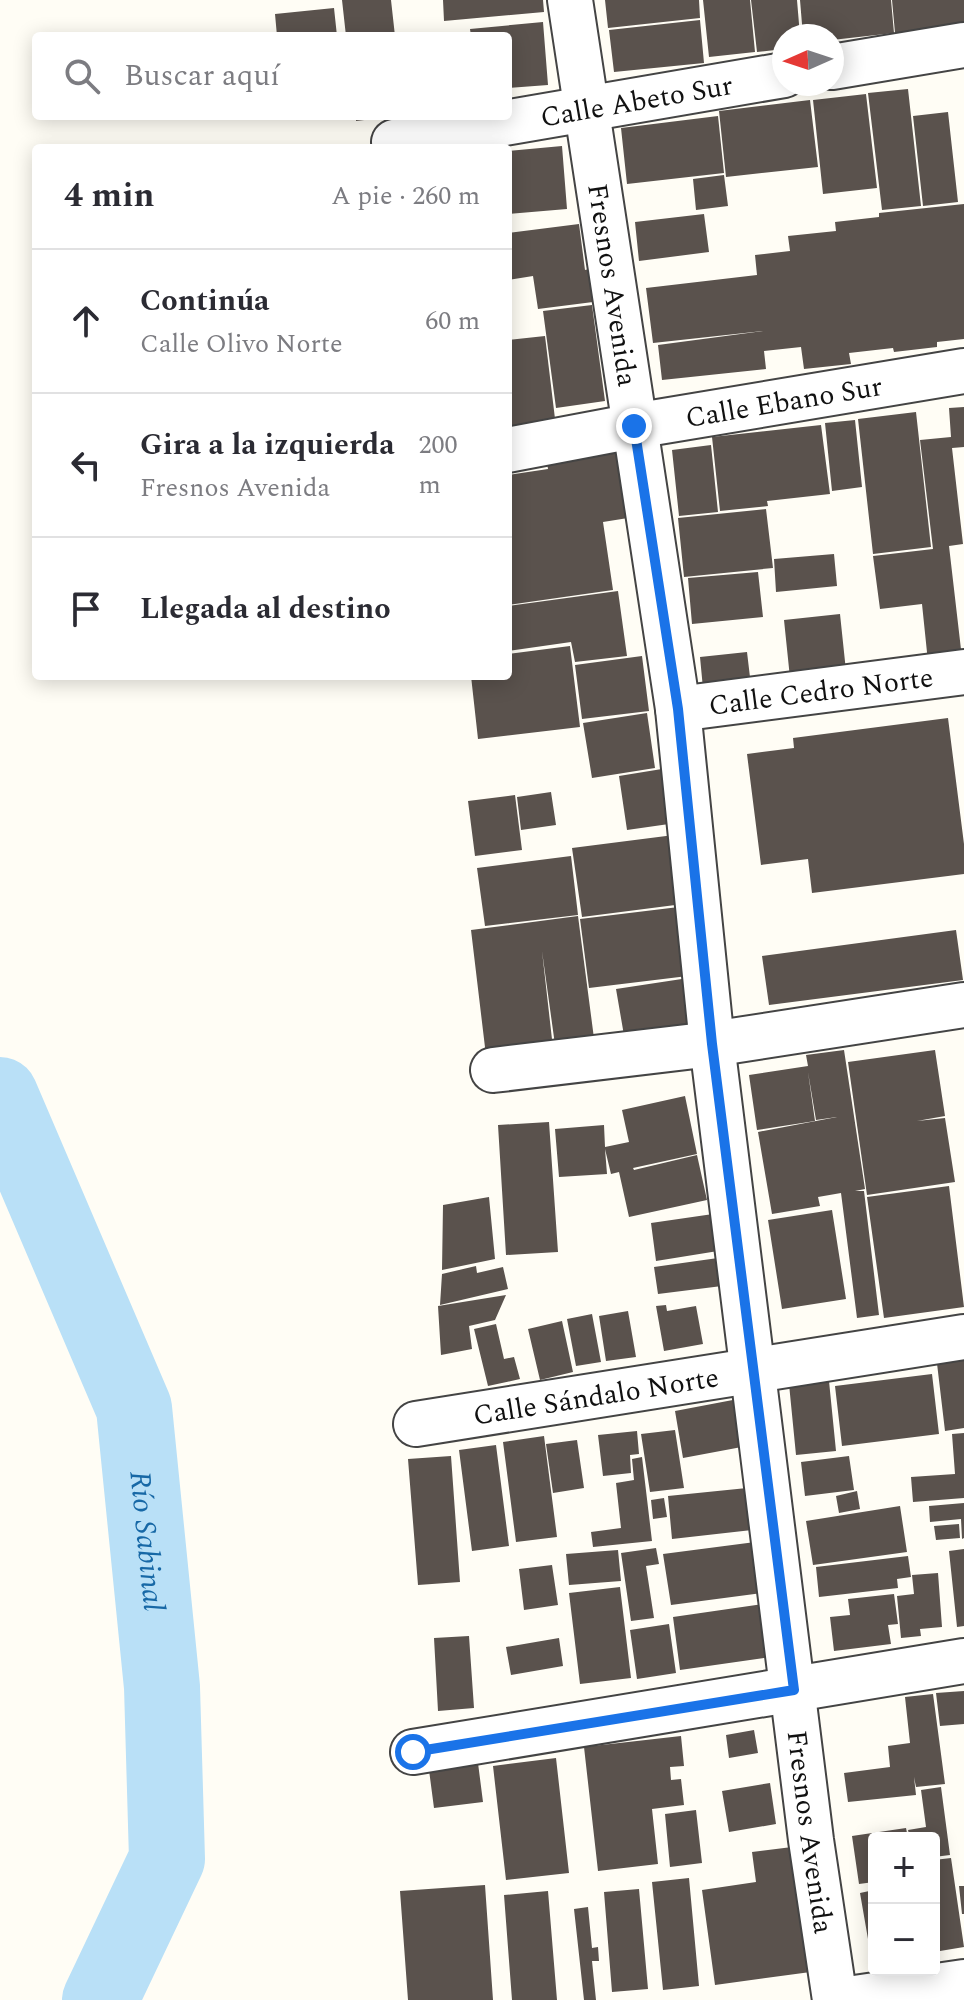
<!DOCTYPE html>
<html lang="es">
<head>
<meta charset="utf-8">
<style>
	:root { --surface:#fff; --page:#f2f2f3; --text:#2b2b33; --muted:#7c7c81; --line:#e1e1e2 }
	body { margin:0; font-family:Spectral,serif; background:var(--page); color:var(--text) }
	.controls { position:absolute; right:24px; bottom:24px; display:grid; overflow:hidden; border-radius:8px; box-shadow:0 4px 20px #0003 }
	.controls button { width:72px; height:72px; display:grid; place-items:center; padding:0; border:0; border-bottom:2px solid var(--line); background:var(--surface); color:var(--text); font:40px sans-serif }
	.compass { position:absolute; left:772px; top:24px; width:72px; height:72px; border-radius:50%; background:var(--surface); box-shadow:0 4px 20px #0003; rotate:267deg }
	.stop { position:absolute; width:24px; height:24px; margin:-18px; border:6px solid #1a73e8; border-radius:50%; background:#fff }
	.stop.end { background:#1a73e8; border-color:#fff; box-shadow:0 2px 8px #0008 }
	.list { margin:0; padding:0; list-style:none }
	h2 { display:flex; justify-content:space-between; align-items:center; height:104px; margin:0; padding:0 32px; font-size:34px }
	h2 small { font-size:26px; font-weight:400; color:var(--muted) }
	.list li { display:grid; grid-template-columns:52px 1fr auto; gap:24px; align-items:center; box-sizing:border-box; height:144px; padding:0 32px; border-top:2px solid var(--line) }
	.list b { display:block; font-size:30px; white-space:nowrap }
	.list p { margin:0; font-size:26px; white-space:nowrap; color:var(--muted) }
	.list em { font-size:26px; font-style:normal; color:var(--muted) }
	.icon { flex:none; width:44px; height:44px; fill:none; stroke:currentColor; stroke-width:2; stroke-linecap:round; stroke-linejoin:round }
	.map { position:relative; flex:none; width:964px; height:2000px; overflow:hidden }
	.search { position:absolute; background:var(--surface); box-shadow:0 4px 20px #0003; left:32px; top:32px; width:480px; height:88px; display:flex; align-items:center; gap:20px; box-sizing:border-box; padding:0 28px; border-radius:8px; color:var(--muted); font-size:30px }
	.panel { position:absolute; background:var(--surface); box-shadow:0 4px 20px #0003; left:32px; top:144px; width:480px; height:536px; border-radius:8px }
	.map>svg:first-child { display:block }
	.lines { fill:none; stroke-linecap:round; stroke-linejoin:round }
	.river { stroke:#b9e0f7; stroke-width:76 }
	.building { fill:#5a524d }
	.minor-casing { stroke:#444; stroke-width:48 }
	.minor { stroke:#fff; stroke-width:44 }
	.route { stroke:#1a73e8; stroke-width:10 }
	.labels { text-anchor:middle; stroke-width:8; stroke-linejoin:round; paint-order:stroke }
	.street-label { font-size:28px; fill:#111; stroke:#fff }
	.water-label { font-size:30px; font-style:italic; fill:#1768a6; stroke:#fff }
</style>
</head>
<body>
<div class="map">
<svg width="964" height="2000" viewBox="0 0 964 2000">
	<rect width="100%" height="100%" fill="#fffdf5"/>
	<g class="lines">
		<path class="river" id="s1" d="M0,1095L134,1408L162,1687L167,1859L100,2000"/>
	</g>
	<path class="building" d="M342,0H391L395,36H346Z
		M443,0H543L544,12L444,21Z
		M605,0H699L700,18L608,28Z
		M703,0H750L755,52L709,57Z
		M751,0H797L800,36H784V49L757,52Z
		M800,0H891L894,33L832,40V36H803Z
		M892,0H964V26L895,33Z
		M334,8L337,36H277L275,14Z
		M700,20L704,63L614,72L609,30Z
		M543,22L548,85L508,88V36H471L470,29Z
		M908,89L921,206L882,210L868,93Z
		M866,94L877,188L823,194L813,100Z
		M810,100L818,167L726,177L719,111Z
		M948,112L958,202L923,206L913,116Z
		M356,116H381V118L356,121Z
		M718,116L724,173L627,184L621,128Z
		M562,146L567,209L508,214V151Z
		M724,175L728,206L696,210L693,179Z
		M964,204V339L937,342V347L894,352L893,348L849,353L851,364L804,369L801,347L764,351L766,369L662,380L658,345L763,331L653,343L646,288L757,275L755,255L790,251L788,236L836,231L835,222L879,217V213Z
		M704,214L709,252L639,261L635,222Z
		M579,224L585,270L589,269L593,302L538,309L533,276L508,280V233Z
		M592,305L605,401L556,408L543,311Z
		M545,336L556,427L508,433V340Z
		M964,407V447L952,448L963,544L949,546L962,658L928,662L922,604L880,609L873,556L933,549L920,440L951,437L949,408Z
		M916,412L931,547L873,554L858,419Z
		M855,420L862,487L832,491L825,423Z
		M821,425L830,494L767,501L768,506L720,511L712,437Z
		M711,445L718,512L679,516L672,450Z
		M618,453L628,518L603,522L613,590L508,605V475L548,469L547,463Z
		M766,509L773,568L684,577L678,518Z
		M834,554L837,586L776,592L774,559Z
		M758,572L763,617L692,624L688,578Z
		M618,591L627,656L575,662L571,642L508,651V606Z
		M840,614L846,671L790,678L784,620Z
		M570,646L580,727L478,739L471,676H508V654Z
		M747,652L752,694L704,699L700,657Z
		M642,656L649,711L582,719L575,665Z
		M647,713L655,768L592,778L583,723Z
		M948,718L964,844V874L812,893L808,859L761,865L747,754L794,748L793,738Z
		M668,768L676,823L627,830L619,776Z
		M551,792L556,825L521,830L517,797Z
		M515,795L522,850L475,856L468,801Z
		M674,835L683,904L582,917L572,848Z
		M571,856L578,915L485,926L477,868Z
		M687,906L696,975L589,988L580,919Z
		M578,916L595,1046L556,1052L542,951L554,1057L487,1064L471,930Z
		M956,930L963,980L769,1005L762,956Z
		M695,977L704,1035L626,1047L616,989Z
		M844,1050L865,1189L855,1191H864L879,1315L857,1318L841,1193L818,1197L820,1206L772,1214L758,1132L837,1117L816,1120L808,1072L815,1121L757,1130L749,1075L808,1066L806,1055Z
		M935,1050L945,1116L917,1121L945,1118L955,1182L867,1195L848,1062Z
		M685,1096L697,1154L633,1168L634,1170L697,1155L707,1200L629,1217L619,1172L611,1174L605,1149L607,1174L559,1177L555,1129L604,1125L605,1147L629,1142L622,1110Z
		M549,1122L558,1252L506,1255L498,1125Z
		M949,1186L964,1307L884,1318L867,1197Z
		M489,1197L495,1259L442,1270L443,1205Z
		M832,1210L846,1299L782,1309L768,1220Z
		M713,1214L718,1251L656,1261L651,1223Z
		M718,1258L722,1286L658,1294L654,1267Z
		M476,1266L477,1273L503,1267L508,1289L440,1305L442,1274Z
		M506,1295L495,1320L469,1326L472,1349L441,1355L438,1306Z
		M666,1305L667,1311L696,1306L703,1344L664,1351L656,1306Z
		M628,1311L636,1357L606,1361L599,1316Z
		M592,1314L601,1362L576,1366L567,1319Z
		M562,1321L573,1372L540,1380L528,1329Z
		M496,1324L504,1359L514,1357L520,1379L488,1386L474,1329Z
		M964,1352V1428L945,1431L936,1355Z
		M932,1374L939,1434L842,1446L835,1386Z
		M829,1381L836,1451L796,1455L789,1384Z
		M738,1399L747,1446L683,1458L675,1411Z
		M675,1430L684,1488L650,1492L641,1434Z
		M637,1431L639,1454L630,1455L631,1473L603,1476L598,1435Z
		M964,1433V1498L913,1502L911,1477L955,1474L952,1434Z
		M544,1436L557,1537L516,1542L503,1442Z
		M577,1440L584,1488L553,1493L546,1444Z
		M496,1445L509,1546L472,1551L459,1450Z
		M451,1456L460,1582L418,1585L408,1459Z
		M849,1456L854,1490L805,1496L801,1462Z
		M642,1457L652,1541L593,1547L591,1532L621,1528L616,1483L634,1480L632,1459Z
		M747,1488L752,1530L672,1539L668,1496Z
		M857,1491L860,1509L839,1513L836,1496Z
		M664,1498L667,1517L653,1519L651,1500Z
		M964,1503V1538L962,1539L961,1519L930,1522L929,1506Z
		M900,1506L907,1552L813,1565L806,1521Z
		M959,1524L960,1538L936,1540L934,1526Z
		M763,1541L769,1592L671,1605L663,1554Z
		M656,1548L659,1564L646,1566L654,1618L631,1621L621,1553Z
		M964,1549V1626L957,1627L949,1551Z
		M618,1550L621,1581L569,1585L566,1554Z
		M908,1556L911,1577L897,1579L898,1588L819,1597L816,1567Z
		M552,1565L558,1605L524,1610L519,1569Z
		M938,1573L942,1627L920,1629L921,1636L901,1638L897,1596L914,1594L912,1575Z
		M620,1587L631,1678L580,1684L569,1593Z
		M894,1594L898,1624L888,1625L891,1644L834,1651L830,1617L850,1615L848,1599Z
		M763,1604L771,1657L680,1670L673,1617Z
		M669,1624L676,1673L637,1679L630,1630Z
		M469,1636L474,1708L438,1711L434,1638Z
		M559,1638L563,1666L511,1675L506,1647Z
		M964,1691V1724L940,1726L936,1693Z
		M933,1694L945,1784L916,1787L914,1777L916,1795L848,1802L844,1773L890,1767L888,1746L910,1743L905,1697Z
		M754,1730L758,1753L729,1758L726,1735Z
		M681,1736L684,1766L670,1767L671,1780L681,1779L684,1805L652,1809L658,1864L598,1871L584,1747Z
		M556,1758L569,1873L506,1880L493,1766Z
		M478,1763L483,1802L434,1808L429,1770Z
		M770,1783L776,1824L729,1832L722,1791Z
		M941,1787L950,1855L934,1857V1838H910L908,1830L926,1827L921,1790Z
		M696,1810L702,1863L670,1867L665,1814Z
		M906,1828L908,1838H874V1882L859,1884L852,1836Z
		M800,1846L818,1971L715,1985L702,1890L756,1882L752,1852Z
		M951,1858L964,1947L934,1952V1860Z
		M689,1878L699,1986L663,1990L652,1882Z
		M485,1885L493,2000H408L400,1891Z
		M959,1886H964V1914H962Z
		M639,1889L648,1989L612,1992L604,1892Z
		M874,1890V1961L872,1962L860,1893Z
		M548,1891L557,2000H512L504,1895Z
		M588,1907L592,1948L598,1947L599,1961H592L596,2000H584L574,1909Z"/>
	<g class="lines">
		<defs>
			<g id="minor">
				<path id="s2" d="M570,0L678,709L712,1044L811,1840L835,2000"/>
				<path d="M832,67L964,45"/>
				<path id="s3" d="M394,142L784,75"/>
				<path id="s4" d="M508,450L634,426L964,371"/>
				<path id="s5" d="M678,709L964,672"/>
				<path d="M493,1070L712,1044L964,1005"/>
				<path id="s6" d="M416,1424L964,1337"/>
				<path d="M413,1752L964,1661"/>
				<path d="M841,2000L964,1982"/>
			</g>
		</defs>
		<use href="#minor" class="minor-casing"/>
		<use href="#minor" class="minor"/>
	</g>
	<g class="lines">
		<path class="route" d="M413,1752L794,1690L712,1044L678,709L634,426"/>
	</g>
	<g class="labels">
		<g class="street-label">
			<text dy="10" stroke="none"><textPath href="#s3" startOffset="246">Calle Abeto Sur</textPath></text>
			<text dy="10" stroke="none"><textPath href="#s2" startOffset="288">Fresnos Avenida</textPath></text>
			<text dy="10" stroke="none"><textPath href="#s4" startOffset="280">Calle Ebano Sur</textPath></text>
			<text dy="10" stroke="none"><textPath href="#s5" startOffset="144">Calle Cedro Norte</textPath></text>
			<text dy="10" stroke="none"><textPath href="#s6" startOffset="182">Calle Sándalo Norte</textPath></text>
			<text dy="10" stroke="none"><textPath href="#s2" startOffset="1848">Fresnos Avenida</textPath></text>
		</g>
		<g class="water-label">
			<text dy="10" stroke="none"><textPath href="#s1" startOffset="474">Río Sabinal</textPath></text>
		</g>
	</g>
</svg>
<div class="controls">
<button>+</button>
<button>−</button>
</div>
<svg class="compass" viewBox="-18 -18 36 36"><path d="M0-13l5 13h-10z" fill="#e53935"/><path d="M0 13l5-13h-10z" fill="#7c7c81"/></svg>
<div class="stop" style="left:413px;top:1752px"></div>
<div class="stop end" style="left:634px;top:426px"></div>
<div class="search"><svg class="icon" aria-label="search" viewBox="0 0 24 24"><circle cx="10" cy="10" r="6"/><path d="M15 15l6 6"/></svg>Buscar aquí</div>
<section class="panel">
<h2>4 min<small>A pie · 260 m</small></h2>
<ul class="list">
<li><svg class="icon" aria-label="ahead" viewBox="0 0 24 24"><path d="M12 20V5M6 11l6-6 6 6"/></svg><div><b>Continúa</b><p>Calle Olivo Norte</p></div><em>60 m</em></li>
<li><svg class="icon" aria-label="left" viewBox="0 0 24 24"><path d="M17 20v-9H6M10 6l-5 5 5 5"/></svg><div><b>Gira a la izquierda</b><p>Fresnos Avenida</p></div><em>200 m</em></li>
<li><svg class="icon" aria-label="arrive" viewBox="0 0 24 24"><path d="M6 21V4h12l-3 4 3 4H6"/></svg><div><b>Llegada al destino</b></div></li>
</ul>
</section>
</div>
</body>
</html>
